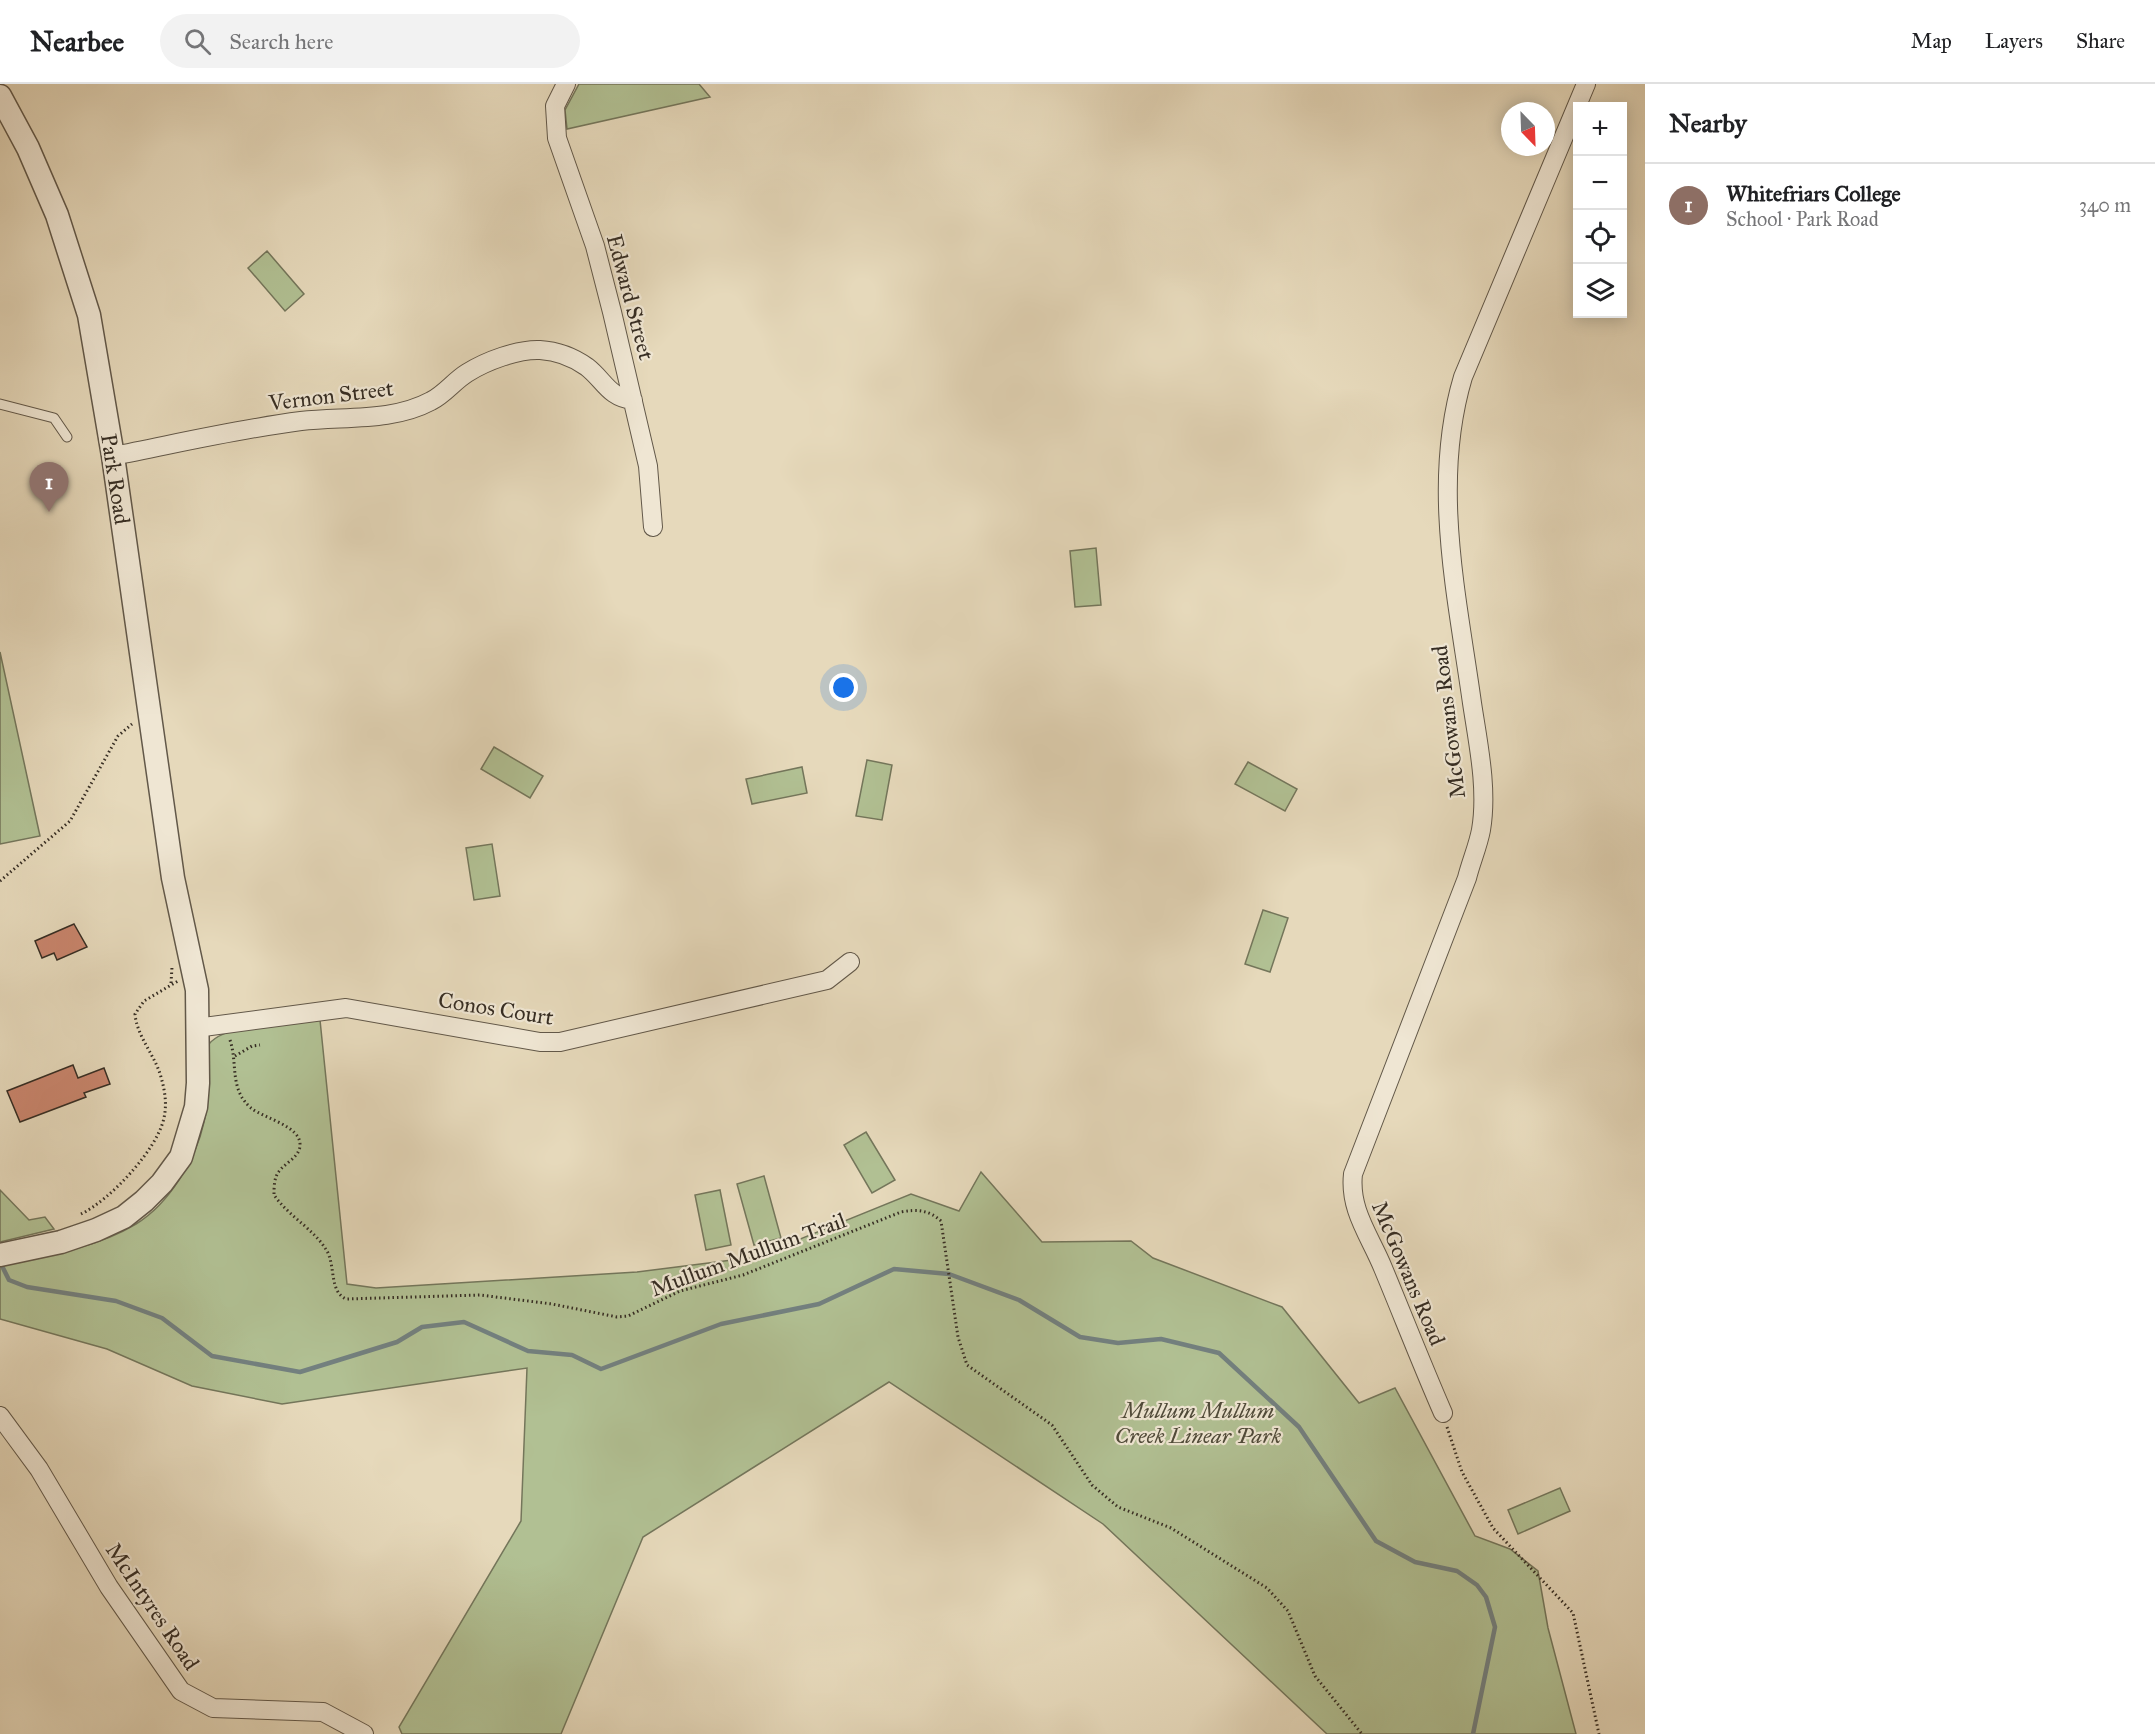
<!DOCTYPE html>
<html lang="en">
<head>
<meta charset="utf-8">
<style>
	:root { --surface:#fff; --page:#f2f2f2; --text:#202124; --muted:#757577; --line:#e0e0e0; --accent:#2563eb }
	body { margin:0; font-family:"IM FELL Great Primer",serif; background:var(--page); color:var(--text) }
	.controls { position:absolute; right:18px; top:18px; display:grid; overflow:hidden; border-radius:0px; box-shadow:0 3px 15px #0003 }
	.controls button { width:54px; height:54px; display:grid; place-items:center; padding:0; border:0; border-bottom:2px solid var(--line); background:var(--surface); color:var(--text); font:30px sans-serif }
	.compass { position:absolute; left:1501px; top:18px; width:54px; height:54px; border-radius:50%; background:var(--surface); box-shadow:0 3px 15px #0003; rotate:157deg }
	.you { position:absolute; left:844px; top:604px; width:21px; height:21px; margin:-15px; border:4px solid #fff; border-radius:50%; background:#1a73e8; box-shadow:0 0 0 9px #1a73e833 }
	.badge { display:grid; place-items:center; width:39px; height:39px; border-radius:50%; background:var(--accent); color:#fff; font-size:20px; font-weight:700 }
	.pin { position:absolute; translate:-50% -50px; filter:drop-shadow(0 2px 3px #0008) }
	.pin::after { content:''; position:absolute; top:32px; width:21px; height:18px; background:inherit; clip-path:polygon(0 0,100% 0,50% 100%) }
	.list { margin:0; padding:0; list-style:none }
	h2 { display:flex; justify-content:space-between; align-items:center; height:78px; margin:0; padding:0 24px; font-size:26px }
	h2 small { font-size:20px; font-weight:400; color:var(--muted) }
	.list li { display:grid; grid-template-columns:39px 1fr auto; gap:18px; align-items:center; box-sizing:border-box; height:84px; padding:0 24px; border-top:2px solid var(--line) }
	.list b { display:block; font-size:22px; white-space:nowrap }
	.list p { margin:0; font-size:20px; white-space:nowrap; color:var(--muted) }
	.list em { font-size:20px; font-style:normal; color:var(--muted) }
	.icon { flex:none; width:33px; height:33px; fill:none; stroke:currentColor; stroke-width:2; stroke-linecap:round; stroke-linejoin:round }
	.map { position:relative; flex:none; width:1645px; height:1650px; overflow:hidden }
	header { display:flex; align-items:center; gap:36px; box-sizing:border-box; height:84px; padding:0 30px; background:var(--surface); border-bottom:2px solid var(--line) }
	header strong { font-size:28px }
	nav { display:flex; gap:33px; margin-inline-start:auto; font-size:21px }
	.search { width:420px; height:54px; background:var(--page); display:flex; align-items:center; gap:15px; box-sizing:border-box; padding:0 21px; border-radius:33px; color:var(--muted); font-size:22px }
	main { display:flex }
	aside { flex:1; background:var(--surface) }
	.map>svg:first-child { display:block }
	.green { fill:#b1c093; stroke:#74765b; stroke-width:1.5 }
	.lines { fill:none; stroke-linecap:round; stroke-linejoin:round }
	.stream { stroke:#73807f; stroke-width:4.5 }
	.building { fill:#c9856d; stroke:#362d23; stroke-width:1.5 }
	.service-casing { stroke:#625849; stroke-width:11 }
	.minor-casing { stroke:#625849; stroke-width:20 }
	.tertiary-casing { stroke:#625849; stroke-width:25 }
	.path { stroke:#362d23; stroke-width:3; stroke-dasharray:1.5 3; stroke-linecap:butt }
	.service { stroke:#efe6d3; stroke-width:9 }
	.minor { stroke:#efe6d3; stroke-width:18 }
	.tertiary { stroke:#efe6d3; stroke-width:22 }
	.labels { text-anchor:middle; stroke-width:4.5; stroke-linejoin:round; paint-order:stroke }
	.street-label { font-size:22px; fill:#362d23; stroke:#efe6d3 }
	.park-label { font-size:22px; font-style:italic; fill:#4f4a39; stroke:#efe6d3 }
</style>
</head>
<body>
<header>
<strong>Nearbee</strong>
<div class="search"><svg class="icon" aria-label="search" viewBox="0 0 24 24"><circle cx="10" cy="10" r="6"/><path d="M15 15l6 6"/></svg>Search here</div>
<nav><a>Map</a><a>Layers</a><a>Share</a></nav>
</header>
<main>
<div class="map">
<svg width="1645" height="1650" viewBox="0 0 1645 1650">
	<rect width="100%" height="100%" fill="#e6d9bb"/>
	<filter id="stains"><feTurbulence type="fractalNoise" baseFrequency=".00333" numOctaves="4"/><feColorMatrix values="0 0 0 0 .2 0 0 0 0 .09 0 0 0 0 .02 0 0 0 .5 -.17"/></filter>
	<radialGradient id="worn" r=".72"><stop offset=".6" stop-color="#630" stop-opacity="0"/><stop offset="1" stop-color="#630" stop-opacity=".3"/></radialGradient>
	<path class="green" d="M579,0H699L710,13L567,45L565,26Z
		M267,167L304,210L285,227L248,184Z
		M1096,464L1101,521L1075,523L1070,467Z
		M0,568L40,752L0,760Z
		M494,663L543,692L530,714L481,685Z
		M867,676L892,681L882,736L856,732Z
		M1248,678L1297,705L1285,727L1235,700Z
		M802,683L807,709L752,720L746,695Z
		M492,760L500,812L474,816L466,764Z
		M1263,826L1288,834L1270,888L1245,880Z
		M320,936L347,1200L376,1204L637,1188L756,1173L911,1110L959,1127L981,1088L1042,1158L1131,1157L1153,1174L1282,1223L1359,1319L1395,1304L1475,1452L1510,1465L1538,1487L1548,1544L1576,1650H1327L1103,1440L889,1298L643,1453L561,1650H402L399,1643L521,1437L527,1284L282,1320L192,1302L107,1265L0,1235V1181C45,1172 96,1164 136,1140C169,1120 196,1075 204,1038C210,1013 209,985 209,960C227,938 292,939 320,936Z
		M866,1048L895,1096L872,1109L844,1061Z
		M764,1092L781,1154L754,1161L737,1100Z
		M0,1106L29,1136L45,1133L54,1145L0,1158Z
		M720,1106L731,1161L706,1166L695,1111Z
		M1560,1404L1570,1427L1518,1450L1508,1426Z"/>
	<g class="lines">
		<path class="stream" d="M0,1178L9,1196L27,1203L116,1217L162,1234L212,1272L300,1288L397,1258L422,1243L464,1238L528,1267L572,1271L601,1285L721,1240L819,1220L894,1185L949,1190L1019,1216L1080,1253L1118,1259L1161,1255L1219,1269L1299,1343L1376,1457L1415,1478L1457,1487L1477,1501L1486,1513L1495,1543L1473,1650"/>
	</g>
	<path class="building" d="M74,840L87,863L57,876L54,869L42,874L35,857Z
		M73,981L78,994L104,984L110,1000L84,1009L86,1013L20,1038L7,1007Z"/>
	<g class="lines">
		<defs>
			<path id="service" d="M0,320L54,334L67,353"/>
			<path id="minor" d="M566,0L555,22L557,54L595,162L612,228L648,382L653,443
				M113,372C175,360 238,345 301,337C344,332 392,338 431,317C445,310 454,297 467,289C486,277 518,265 540,266C557,267 573,273 587,283C604,296 609,314 633,316
				M196,944L346,924L540,958H560L827,896L850,878
				M1443,1329C1422,1281 1403,1232 1383,1184C1370,1152 1349,1126 1353,1090L1467,794C1471,778 1478,762 1481,746C1488,705 1478,659 1472,619C1457,511 1431,400 1463,293L1586,0
				M0,1332L39,1385L109,1503L181,1607L213,1624L323,1628L364,1650"/>
			<path id="tertiary" d="M0,12L28,64L57,131L89,231L113,372L173,794L197,906L198,999L196,1023L181,1073L162,1099L144,1117L124,1133L96,1146L61,1158L0,1171"/>
		</defs>
		<use href="#service" class="service-casing"/>
		<use href="#minor" class="minor-casing"/>
		<use href="#tertiary" class="tertiary-casing"/>
		<path class="path" d="M0,797L70,737L118,652L132,640
			M171,899L172,883
			M230,956C238,980 229,1005 251,1024C263,1034 301,1042 300,1061C300,1075 280,1080 276,1093C274,1098 274,1106 274,1111C289,1133 316,1146 328,1169C335,1184 330,1208 346,1215L480,1211L552,1220L617,1233L628,1232L680,1207L743,1191L901,1128C917,1125 929,1126 941,1137L958,1253L967,1281L1052,1341L1092,1401L1118,1423L1171,1444L1267,1504L1288,1527L1315,1592L1362,1650
			M235,972L252,962L260,961
			M81,1130C110,1116 157,1066 164,1034C167,1020 165,1007 161,993C155,971 137,953 135,930L144,917L178,897
			M1447,1343L1462,1388L1493,1444L1573,1529L1599,1650"/>
		<use href="#service" class="service"/>
		<use href="#minor" class="minor"/>
		<use href="#tertiary" class="tertiary"/>
	</g>
	<g class="labels">
		<g class="street-label">
			<text transform="translate(631 213) rotate(75)" y="8">Edward Street</text>
			<text transform="translate(331 311) rotate(-7)" y="8">Vernon Street</text>
			<text transform="translate(116 395) rotate(81)" y="8">Park Road</text>
			<text transform="translate(1448 638) rotate(-97)" y="8">McGowans Road</text>
			<text transform="translate(496 924) rotate(9)" y="8">Conos Court</text>
			<text transform="translate(748 1170) rotate(-20)" y="8">Mullum Mullum Trail</text>
			<text transform="translate(1409 1189) rotate(67)" y="8">McGowans Road</text>
			<text transform="translate(153 1522) rotate(56)" y="8">McIntyres Road</text>
		</g>
		<g class="park-label">
			<text x="1198" y="1334">Mullum Mullum<tspan x="1198" dy="25">Creek Linear Park</tspan></text>
		</g>
	</g>
	<rect width="100%" height="100%" filter="url(#stains)"/>
	<rect width="100%" height="100%" fill="url(#worn)"/>
</svg>
<div class="controls">
<button>+</button>
<button>−</button>
<button><svg class="icon" aria-label="locate" viewBox="0 0 24 24"><circle cx="12" cy="12" r="6"/><path d="M12 2v4M12 18v4M2 12h4M18 12h4"/></svg></button>
<button><svg class="icon" aria-label="layers" viewBox="0 0 24 24"><path d="M12 4l9 5-9 5-9-5zM3 14l9 5 9-5"/></svg></button>
</div>
<svg class="compass" viewBox="-18 -18 36 36"><path d="M0-13l5 13h-10z" fill="#e53935"/><path d="M0 13l5-13h-10z" fill="#757577"/></svg>
<div class="you"></div>
<div class="pin badge" style="left:49px;top:428px;background:#8d6e63">1</div>
</div>
<aside>
<h2>Nearby<small></small></h2>
<ul class="list">
<li><span class="badge" style="background:#8d6e63">1</span><div><b>Whitefriars College</b><p>School · Park Road</p></div><em>340 m</em></li>
</ul>
</aside>
</main>
</body>
</html>
